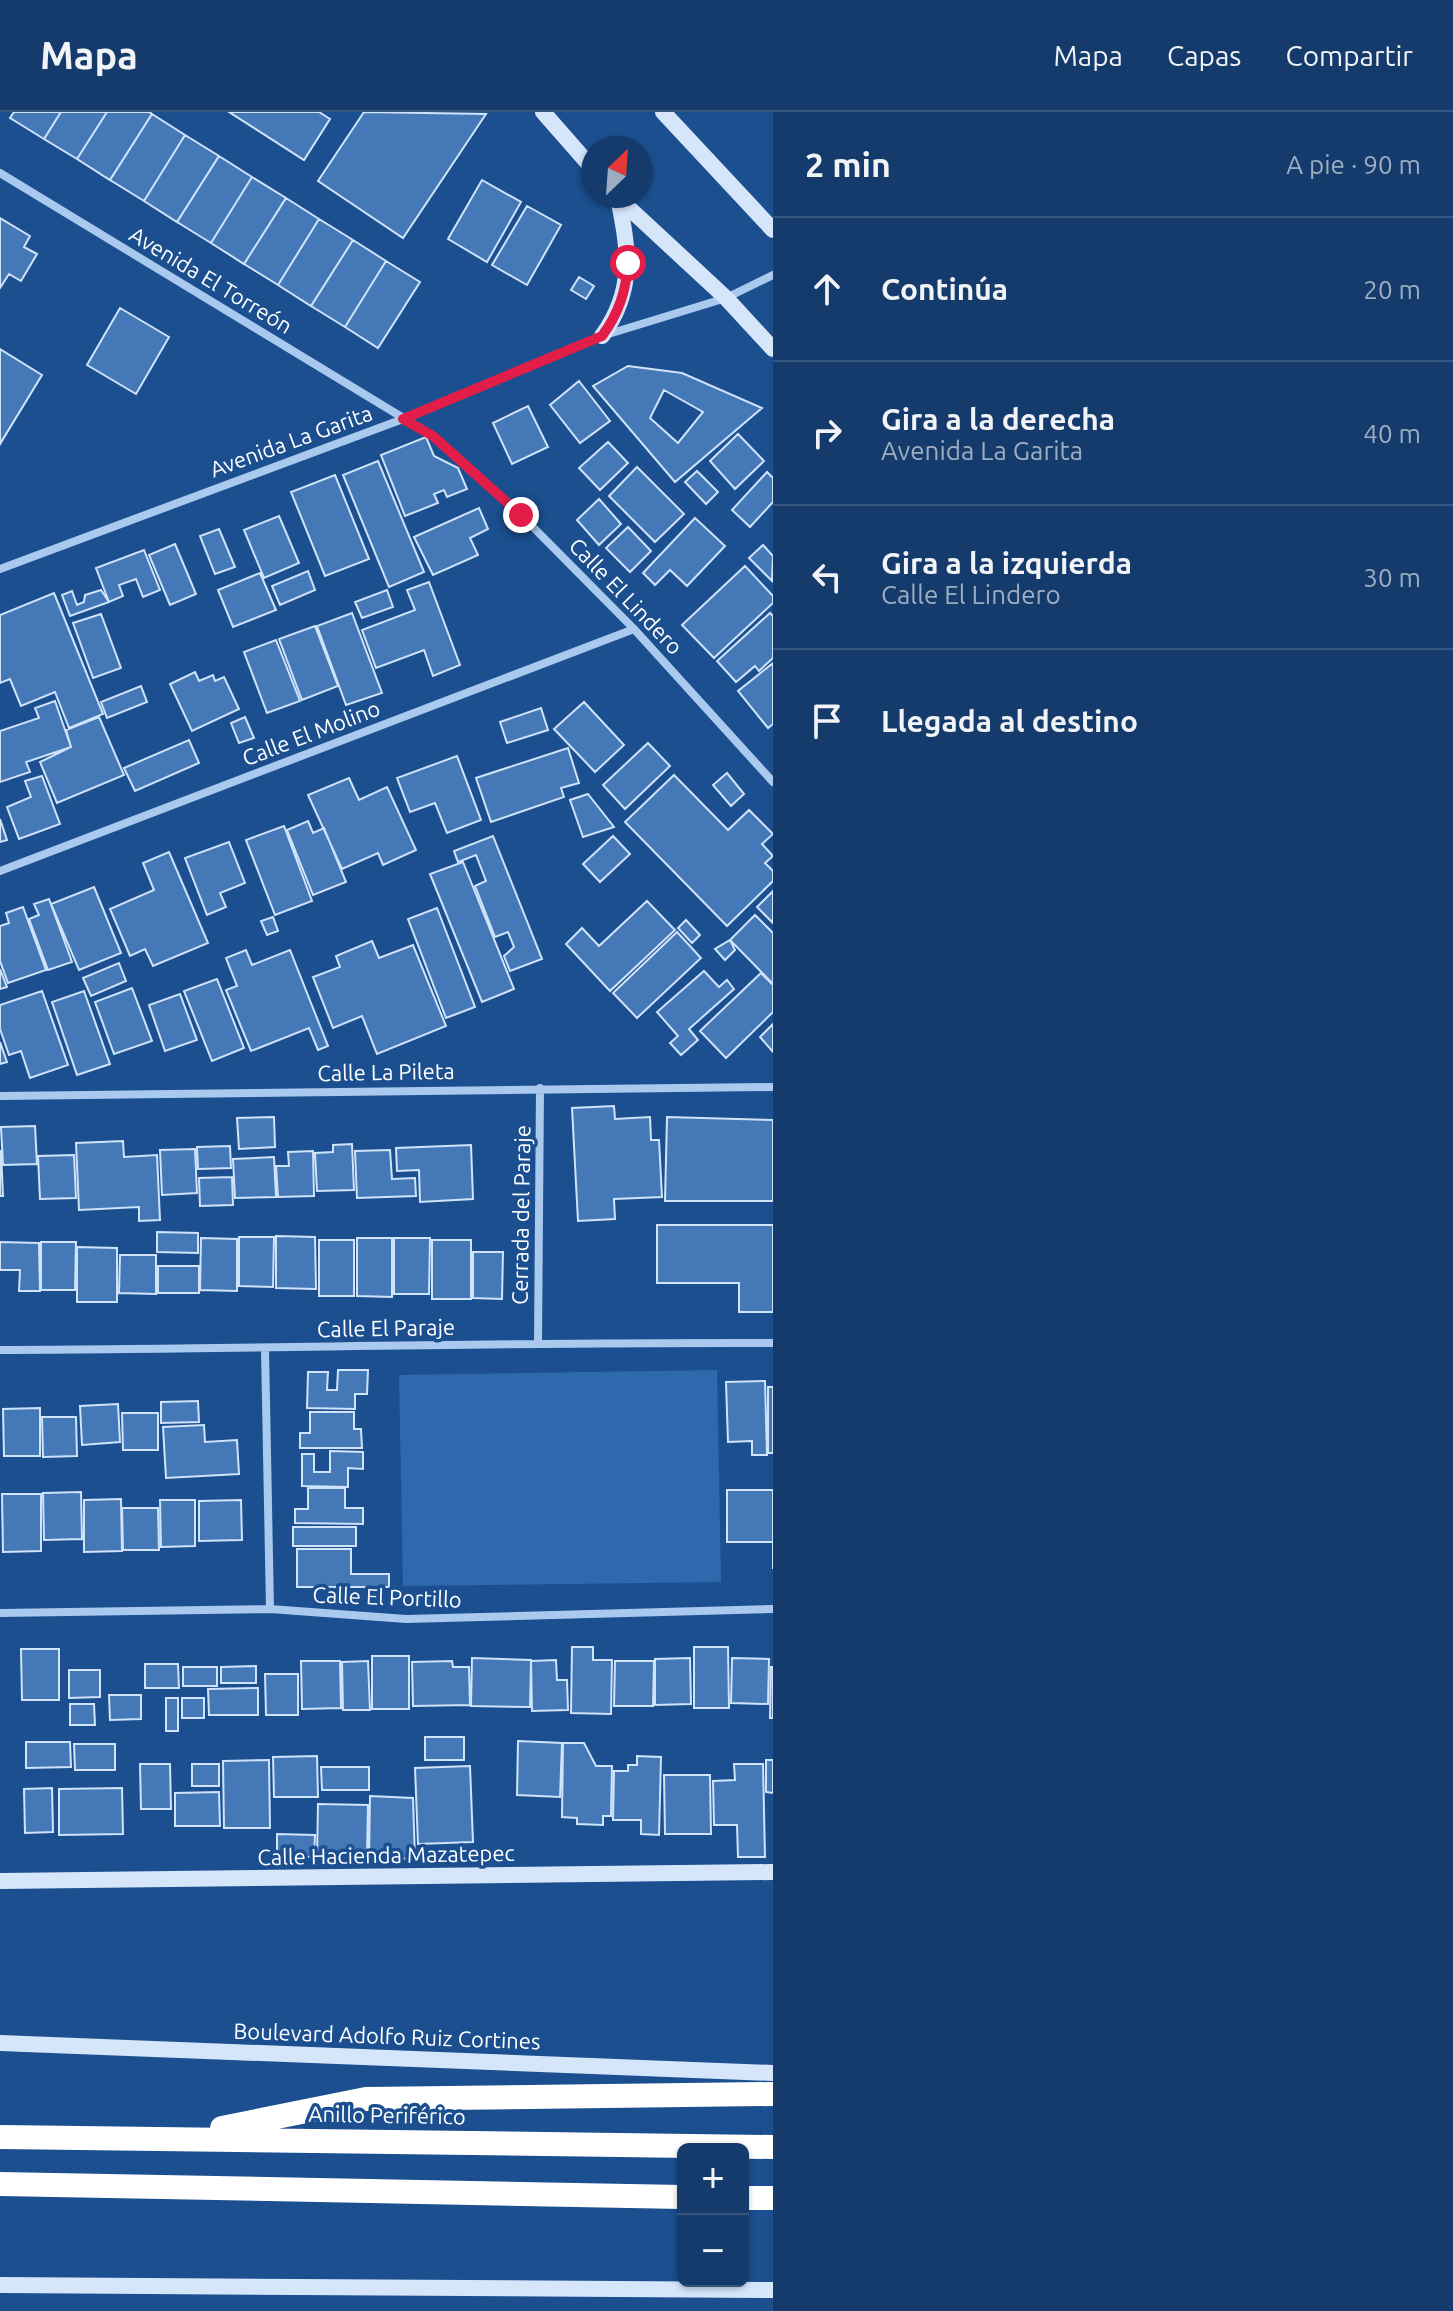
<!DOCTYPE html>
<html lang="es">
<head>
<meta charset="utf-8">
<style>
	:root { --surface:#143b6b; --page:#214673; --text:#f1f3f6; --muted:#9dadc1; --line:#33557e }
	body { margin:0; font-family:Ubuntu,sans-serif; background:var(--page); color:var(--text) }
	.controls { position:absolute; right:24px; bottom:24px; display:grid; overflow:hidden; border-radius:12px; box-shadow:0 2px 6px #0004 }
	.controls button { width:72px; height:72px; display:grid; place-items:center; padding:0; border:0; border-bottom:2px solid var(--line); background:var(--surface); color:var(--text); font:40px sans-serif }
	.compass { position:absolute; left:581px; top:24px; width:72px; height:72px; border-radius:50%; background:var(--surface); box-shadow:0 2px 6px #0004; rotate:25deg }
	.stop { position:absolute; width:24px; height:24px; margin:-18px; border:6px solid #e11d48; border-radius:50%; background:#fff }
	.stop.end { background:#e11d48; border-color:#fff; box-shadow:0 2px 8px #0008 }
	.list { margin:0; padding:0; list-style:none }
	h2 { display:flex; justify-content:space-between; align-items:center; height:104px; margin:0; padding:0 32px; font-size:34px }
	h2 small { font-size:26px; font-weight:400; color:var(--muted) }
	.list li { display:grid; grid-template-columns:52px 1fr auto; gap:24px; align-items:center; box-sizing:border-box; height:144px; padding:0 32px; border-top:2px solid var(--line) }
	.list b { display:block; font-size:30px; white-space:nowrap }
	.list p { margin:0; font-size:26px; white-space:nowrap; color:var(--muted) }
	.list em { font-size:26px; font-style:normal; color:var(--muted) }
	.icon { flex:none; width:44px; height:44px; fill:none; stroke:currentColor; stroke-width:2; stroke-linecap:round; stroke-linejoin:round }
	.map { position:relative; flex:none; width:773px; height:2199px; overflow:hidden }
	header { display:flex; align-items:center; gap:48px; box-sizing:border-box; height:112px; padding:0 40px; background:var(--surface); border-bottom:2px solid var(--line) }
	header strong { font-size:38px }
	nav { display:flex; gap:44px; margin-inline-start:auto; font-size:28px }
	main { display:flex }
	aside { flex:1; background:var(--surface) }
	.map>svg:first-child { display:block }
	.green { fill:#2e69ad }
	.building { fill:#4478b7; stroke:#cfe3fa; stroke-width:2; fill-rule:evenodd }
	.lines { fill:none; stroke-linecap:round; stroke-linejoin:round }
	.street { stroke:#a9c9ee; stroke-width:8 }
	.secondary { stroke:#d6e6fa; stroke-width:16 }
	.highway { stroke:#fff; stroke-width:24 }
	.route { stroke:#e11d48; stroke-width:10 }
	.labels { text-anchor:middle; stroke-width:7; stroke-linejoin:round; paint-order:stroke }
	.street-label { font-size:22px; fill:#fff; stroke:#1b4f8f }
</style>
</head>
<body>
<header>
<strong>Mapa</strong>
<nav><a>Mapa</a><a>Capas</a><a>Compartir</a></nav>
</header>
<main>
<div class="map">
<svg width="773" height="2199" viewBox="0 0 773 2199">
	<rect width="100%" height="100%" fill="#1b4f8f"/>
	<path class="green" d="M717,1258L721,1470L403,1474L399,1263Z"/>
	<path class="building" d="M14,0H61L44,27L10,6Z
		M61,0H107L77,47L44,27Z
		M107,0H149L152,2L110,68L77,47Z
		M229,0H319L330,7L304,48Z
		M364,0L486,2L403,126L318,69Z
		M152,2L185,23L144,89L110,68Z
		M185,23L219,44L177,110L144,89Z
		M219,44L252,65L211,131L177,110Z
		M252,65L286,86L244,152L211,131Z
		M482,68L521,90L487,150L448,127Z
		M286,86L319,107L278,173L244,152Z
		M527,94L561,113L527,173L492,153Z
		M0,106L30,124L24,135L37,142L21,169L9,162L0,176Z
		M319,107L353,128L311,194L278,173Z
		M353,128L386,149L345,215L311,194Z
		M386,149L420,170L378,236L345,215Z
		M579,165L594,174L586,187L571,178Z
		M120,196L169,225L136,282L87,253Z
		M0,237L42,263L0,332Z
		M628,254L682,261L762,296L675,370L593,274ZM664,278L703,300L678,331L650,306Z
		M579,269L610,309L580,331L550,293Z
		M528,294L548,335L512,352L493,311Z
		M738,322L764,349L735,377L710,349Z
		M426,325L434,344L458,356L467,377L447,385L444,378L434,382L438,391L405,404L381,343Z
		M608,330L628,351L600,378L579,356Z
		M378,349L424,460L389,475L343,363Z
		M637,355L684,402L655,430L609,384Z
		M697,359L718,380L706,392L685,370Z
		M767,360L773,366V390L750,415L732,398Z
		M335,363L369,447L325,464L291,380Z
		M599,387L621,412L599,433L577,408Z
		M479,396L488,417L470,426L478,443L433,463L414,425Z
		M279,404L299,451L264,466L244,418Z
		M695,406L725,434L687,474L670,458L655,473L643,461Z
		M628,415L651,439L630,460L606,436Z
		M219,417L235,455L215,462L200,424Z
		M175,432L196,482L170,493L149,443Z
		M763,433L773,444L772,469L749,446Z
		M144,438L160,478L143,485L136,467L119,473L123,484L109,490L96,456Z
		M745,454L773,484V491L714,546L682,513Z
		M308,459L315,478L280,493L272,474Z
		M260,461L276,498L233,515L218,478Z
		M429,470L460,553L433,564L424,538L376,556L362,518L415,498L407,478Z
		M101,478L109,490L70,504L62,483L72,479L77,493L84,490L85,483Z
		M387,478L393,495L362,506L355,490Z
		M54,481L103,602L69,616L55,580L21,594L10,567L0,571V503Z
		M352,501L382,581L346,593L317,514Z
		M770,501L773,504V546L759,559L755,554L736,570L717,549Z
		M101,502L121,556L93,566L73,511Z
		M315,514L338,574L302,588L279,527Z
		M276,528L300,589L267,601L244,540Z
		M773,551V612L768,616L738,579Z
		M195,560L199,569L213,563L215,569L224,565L239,597L192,619L170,572Z
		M141,574L147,590L107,606L101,590Z
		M55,589L71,635L26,650L30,660L0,670V619L39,606L35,596Z
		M584,590L624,633L595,660L554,617Z
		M541,596L548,618L507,631L500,610Z
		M99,605L124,663L57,691L40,650L71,635L66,618Z
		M245,605L254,626L239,631L231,611Z
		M189,628L199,651L135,679L124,656Z
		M648,631L670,654L625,697L603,673Z
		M568,636L579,671L561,676L564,685L491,710L476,666Z
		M457,644L481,708L447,721L435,691L410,700L397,666Z
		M727,661L744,682L731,694L713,673Z
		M674,663L728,718L749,698L773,722L762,732L773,744L765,751L773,759V769L727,814L625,710Z
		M42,664L60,712L19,727L7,695L31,685L25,669Z
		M349,666L359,688L387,675L416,738L383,753L378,741L342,757L308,683Z
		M588,682L614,715L583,725L570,688Z
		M0,707L7,728L0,730Z
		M308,709L313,721L324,716L346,770L313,783L287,718Z
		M284,714L312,789L275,803L246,728Z
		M493,724L542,847L510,859L504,844L514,835L508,820L495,825L475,774L486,769L476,743L458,750L454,739Z
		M613,724L630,742L600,770L583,752Z
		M229,730L245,771L220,781L226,795L207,803L185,746Z
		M169,740L208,831L153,854L145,837L130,844L110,797L154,778L143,751Z
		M463,750L514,877L482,890L430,762Z
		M94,775L121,841L79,858L51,792Z
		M773,779V811L757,795Z
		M49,787L72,850L48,858L29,807L39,803L34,792Z
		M647,789L675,818L610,879L566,832L582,816L599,834Z
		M23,795L46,858L8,871L0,849V814L9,811L6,801Z
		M437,796L475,895L446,906L408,807Z
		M755,803L773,821V872L730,828Z
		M273,805L278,819L267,823L261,809Z
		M686,808L700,823L692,831L678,816Z
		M677,820L701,846L637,906L613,881Z
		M730,828L735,838L725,848L715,837Z
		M372,829L379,846L413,833L446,914L377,942L362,904L333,916L313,865L340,855L336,844Z
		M246,838L252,853L290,838L328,934L318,938L309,916L251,939L226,878L237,874L226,846Z
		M119,851L126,869L91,884L83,866Z
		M0,857L7,875L0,877Z
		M704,859L719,875L727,868L734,877L689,917L698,928L681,943L670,931L678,924L657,900Z
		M761,861L773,873V900L726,946L700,919Z
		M217,867L244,936L212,949L184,879Z
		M132,876L152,929L114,942L95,890Z
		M42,879L68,953L30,966L21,939L9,943L0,917V893Z
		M84,879L110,952L77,963L52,890Z
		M180,882L197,928L165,939L149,893Z
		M773,912V940L760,925Z
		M0,930L7,950L0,952Z
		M614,994L615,1007L650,1005L651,1028H659L662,1085L614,1087L615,1107L578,1109L572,996Z
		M274,1005L275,1035L239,1037L237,1006Z
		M667,1005L773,1008V1089H665Z
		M35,1014L37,1052L3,1053L1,1015Z
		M123,1029L124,1045L157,1043L160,1108L139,1109V1095L79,1098L76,1031Z
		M352,1032L354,1078L317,1079L315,1041L333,1040V1033Z
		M471,1033L473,1087L420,1090L419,1058L397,1059L396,1036Z
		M230,1034L231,1056L198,1057L197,1035Z
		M195,1037L197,1081L162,1083L160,1038Z
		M390,1038L392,1067L415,1066L416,1084L357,1086L355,1039Z
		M0,1039H1L3,1084H0Z
		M313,1039L314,1084L278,1085L276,1054H289L288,1040Z
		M74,1043L76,1086L40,1087L38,1044Z
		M274,1045L276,1085L235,1086L233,1047Z
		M232,1065L233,1093L200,1094L199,1066Z
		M657,1113H773V1200H739V1171H657Z
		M157,1120L198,1121V1141L157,1140Z
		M276,1124L315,1125L316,1177L276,1176Z
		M239,1125H274L273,1175L239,1174Z
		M201,1126L237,1127V1179L200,1178Z
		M357,1126H392V1185L357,1184Z
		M394,1126H430L429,1182H394Z
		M319,1128H354V1184H319Z
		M432,1128H471V1187H432Z
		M0,1130L39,1131L40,1179H19L20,1158H0Z
		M41,1130H76L75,1178H41Z
		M77,1135L117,1136V1190H77Z
		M473,1140H503L502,1187L473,1186Z
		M120,1143H156V1182L119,1181Z
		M158,1154H199V1181H158Z
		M338,1258H368L367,1282H355V1297L307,1296L308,1260H328L327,1278H337Z
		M765,1269L767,1343H752V1329L728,1330L726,1270Z
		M768,1275H773V1341H768Z
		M198,1289L199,1310L161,1311V1290Z
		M118,1292L120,1330L82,1333L80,1294Z
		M40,1296V1344H4L3,1297Z
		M310,1300H354V1317H361L362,1336H300V1321H310Z
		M122,1301H158V1338H123Z
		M42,1305H76L77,1344L43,1345Z
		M204,1313L205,1330L237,1328L239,1362L166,1366L163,1315Z
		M330,1339L363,1340V1357L348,1356V1375L302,1374V1342H314V1360H330Z
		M308,1376H345V1396H363V1412L295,1411V1397H308Z
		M727,1378H773V1457V1430H727Z
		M81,1380L82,1427L44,1428L43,1381Z
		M2,1382H41V1439L3,1440Z
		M121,1387L122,1439L84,1440V1388Z
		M160,1388H195V1434L161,1435Z
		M241,1388L242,1428L199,1429V1389Z
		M122,1396H158L159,1438H123Z
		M293,1415H356V1434H293Z
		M297,1437H351V1462H389V1475H297Z
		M572,1535H593V1548H612L611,1602L571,1601Z
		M694,1535H728L729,1596H694Z
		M21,1537H59V1588H22Z
		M372,1544H409V1597H372Z
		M472,1546L531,1548L530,1595L471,1594Z
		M690,1546L691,1592L655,1593V1547Z
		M732,1546L769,1547L768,1592L731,1591Z
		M556,1548L557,1568H567L568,1598L532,1599L531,1549Z
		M301,1549H340L341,1596L302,1597Z
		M368,1549L370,1598H343L342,1550Z
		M452,1549L453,1555H469L470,1593L413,1594L412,1550Z
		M615,1549H654L653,1594H614Z
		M145,1552H178L179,1576H145Z
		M256,1554V1571H221V1555Z
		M183,1555H217V1574H183Z
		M771,1555H773V1606H770Z
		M69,1558H100V1585L69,1586Z
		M265,1562H298V1603H266Z
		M258,1576V1603H209L208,1577Z
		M109,1583H141V1607L110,1608Z
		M166,1586H178V1619H166Z
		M182,1586H204V1606H182Z
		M70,1592H94L95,1613H70Z
		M425,1625H464V1648H425Z
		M518,1629L562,1631L560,1685L517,1683Z
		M26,1630H70L71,1655L26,1656Z
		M563,1631H584L596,1654H612L611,1704H603V1713L577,1712V1706L562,1705Z
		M74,1632H115V1658H75Z
		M317,1644L318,1685H274L273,1645Z
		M637,1644L661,1645L659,1723L641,1722V1708H613L614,1659H628V1653H637Z
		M269,1648L270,1716H224L223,1649Z
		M766,1648H773V1681L766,1680Z
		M140,1652H170L171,1697H141Z
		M192,1652H219V1674H192Z
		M734,1652H763L765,1745H738L737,1713H714L713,1669L735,1668Z
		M470,1654L473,1730L418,1732L415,1656Z
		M321,1655H369V1678H322Z
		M664,1663H710L711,1722H665Z
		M52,1676L53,1720L25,1721L24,1677Z
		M122,1676L123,1722L59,1723V1677Z
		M219,1680L220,1714H175V1681Z
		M370,1684L413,1686L415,1747L369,1745Z
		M318,1692L368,1693L367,1745L317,1743Z
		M277,1722L315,1723L314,1745L277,1744Z"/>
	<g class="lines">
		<path class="street" d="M0,61L433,324L521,403L634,517L773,670
			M0,457L403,307L602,224L726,186L773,163
			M0,759L634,517
			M0,984L773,975
			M538,1230L540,976
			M265,1237L270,1497
			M0,1238C258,1237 515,1230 773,1231
			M0,1501L270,1497L406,1507L773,1497"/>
		<path class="secondary" d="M543,0L593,57
			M663,0L773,118
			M616,84L726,186L773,237
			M602,224C635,178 629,139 618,86
			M0,1769L773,1760
			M0,1931L773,1961
			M0,2173L773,2178"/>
		<path class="highway" d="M222,2016L366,1987L773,1982
			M0,2025L773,2035
			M0,2072L683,2085
			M743,2086H773"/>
	</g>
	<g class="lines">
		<path class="route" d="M521,403L433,324L403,307L602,224C619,201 626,179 628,151"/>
	</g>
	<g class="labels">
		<g class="street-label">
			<text transform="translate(211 168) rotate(31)" y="8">Avenida El Torreón</text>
			<text transform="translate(291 329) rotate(-20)" y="8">Avenida La Garita</text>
			<text transform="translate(626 484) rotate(46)" y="8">Calle El Lindero</text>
			<text transform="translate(311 621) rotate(-21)" y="8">Calle El Molino</text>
			<text transform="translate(386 960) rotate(-1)" y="8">Calle La Pileta</text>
			<text transform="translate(521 1103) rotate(-89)" y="8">Cerrada del Paraje</text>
			<text transform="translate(386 1216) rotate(-1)" y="8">Calle El Paraje</text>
			<text transform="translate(387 1485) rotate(2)" y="8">Calle El Portillo</text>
			<text transform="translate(386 1743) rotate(-1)" y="8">Calle Hacienda Mazatepec</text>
			<text transform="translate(387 1924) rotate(2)" y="8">Boulevard Adolfo Ruiz Cortines</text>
			<text transform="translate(387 2003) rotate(1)" y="8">Anillo Periférico</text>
		</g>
	</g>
</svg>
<div class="controls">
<button>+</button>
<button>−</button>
</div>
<svg class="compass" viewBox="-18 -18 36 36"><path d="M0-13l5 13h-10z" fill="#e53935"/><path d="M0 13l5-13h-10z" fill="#9dadc1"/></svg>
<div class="stop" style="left:628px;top:151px"></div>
<div class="stop end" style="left:521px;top:403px"></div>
</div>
<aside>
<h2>2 min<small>A pie · 90 m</small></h2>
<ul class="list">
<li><svg class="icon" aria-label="ahead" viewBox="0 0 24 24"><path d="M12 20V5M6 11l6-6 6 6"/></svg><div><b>Continúa</b></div><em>20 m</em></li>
<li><svg class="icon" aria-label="right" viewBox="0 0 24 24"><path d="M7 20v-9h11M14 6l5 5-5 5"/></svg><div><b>Gira a la derecha</b><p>Avenida La Garita</p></div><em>40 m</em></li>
<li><svg class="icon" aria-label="left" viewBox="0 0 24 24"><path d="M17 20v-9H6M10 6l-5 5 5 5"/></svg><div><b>Gira a la izquierda</b><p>Calle El Lindero</p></div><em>30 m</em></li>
<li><svg class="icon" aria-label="arrive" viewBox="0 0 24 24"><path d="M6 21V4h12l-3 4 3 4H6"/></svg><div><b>Llegada al destino</b></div></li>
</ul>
</aside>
</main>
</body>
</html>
